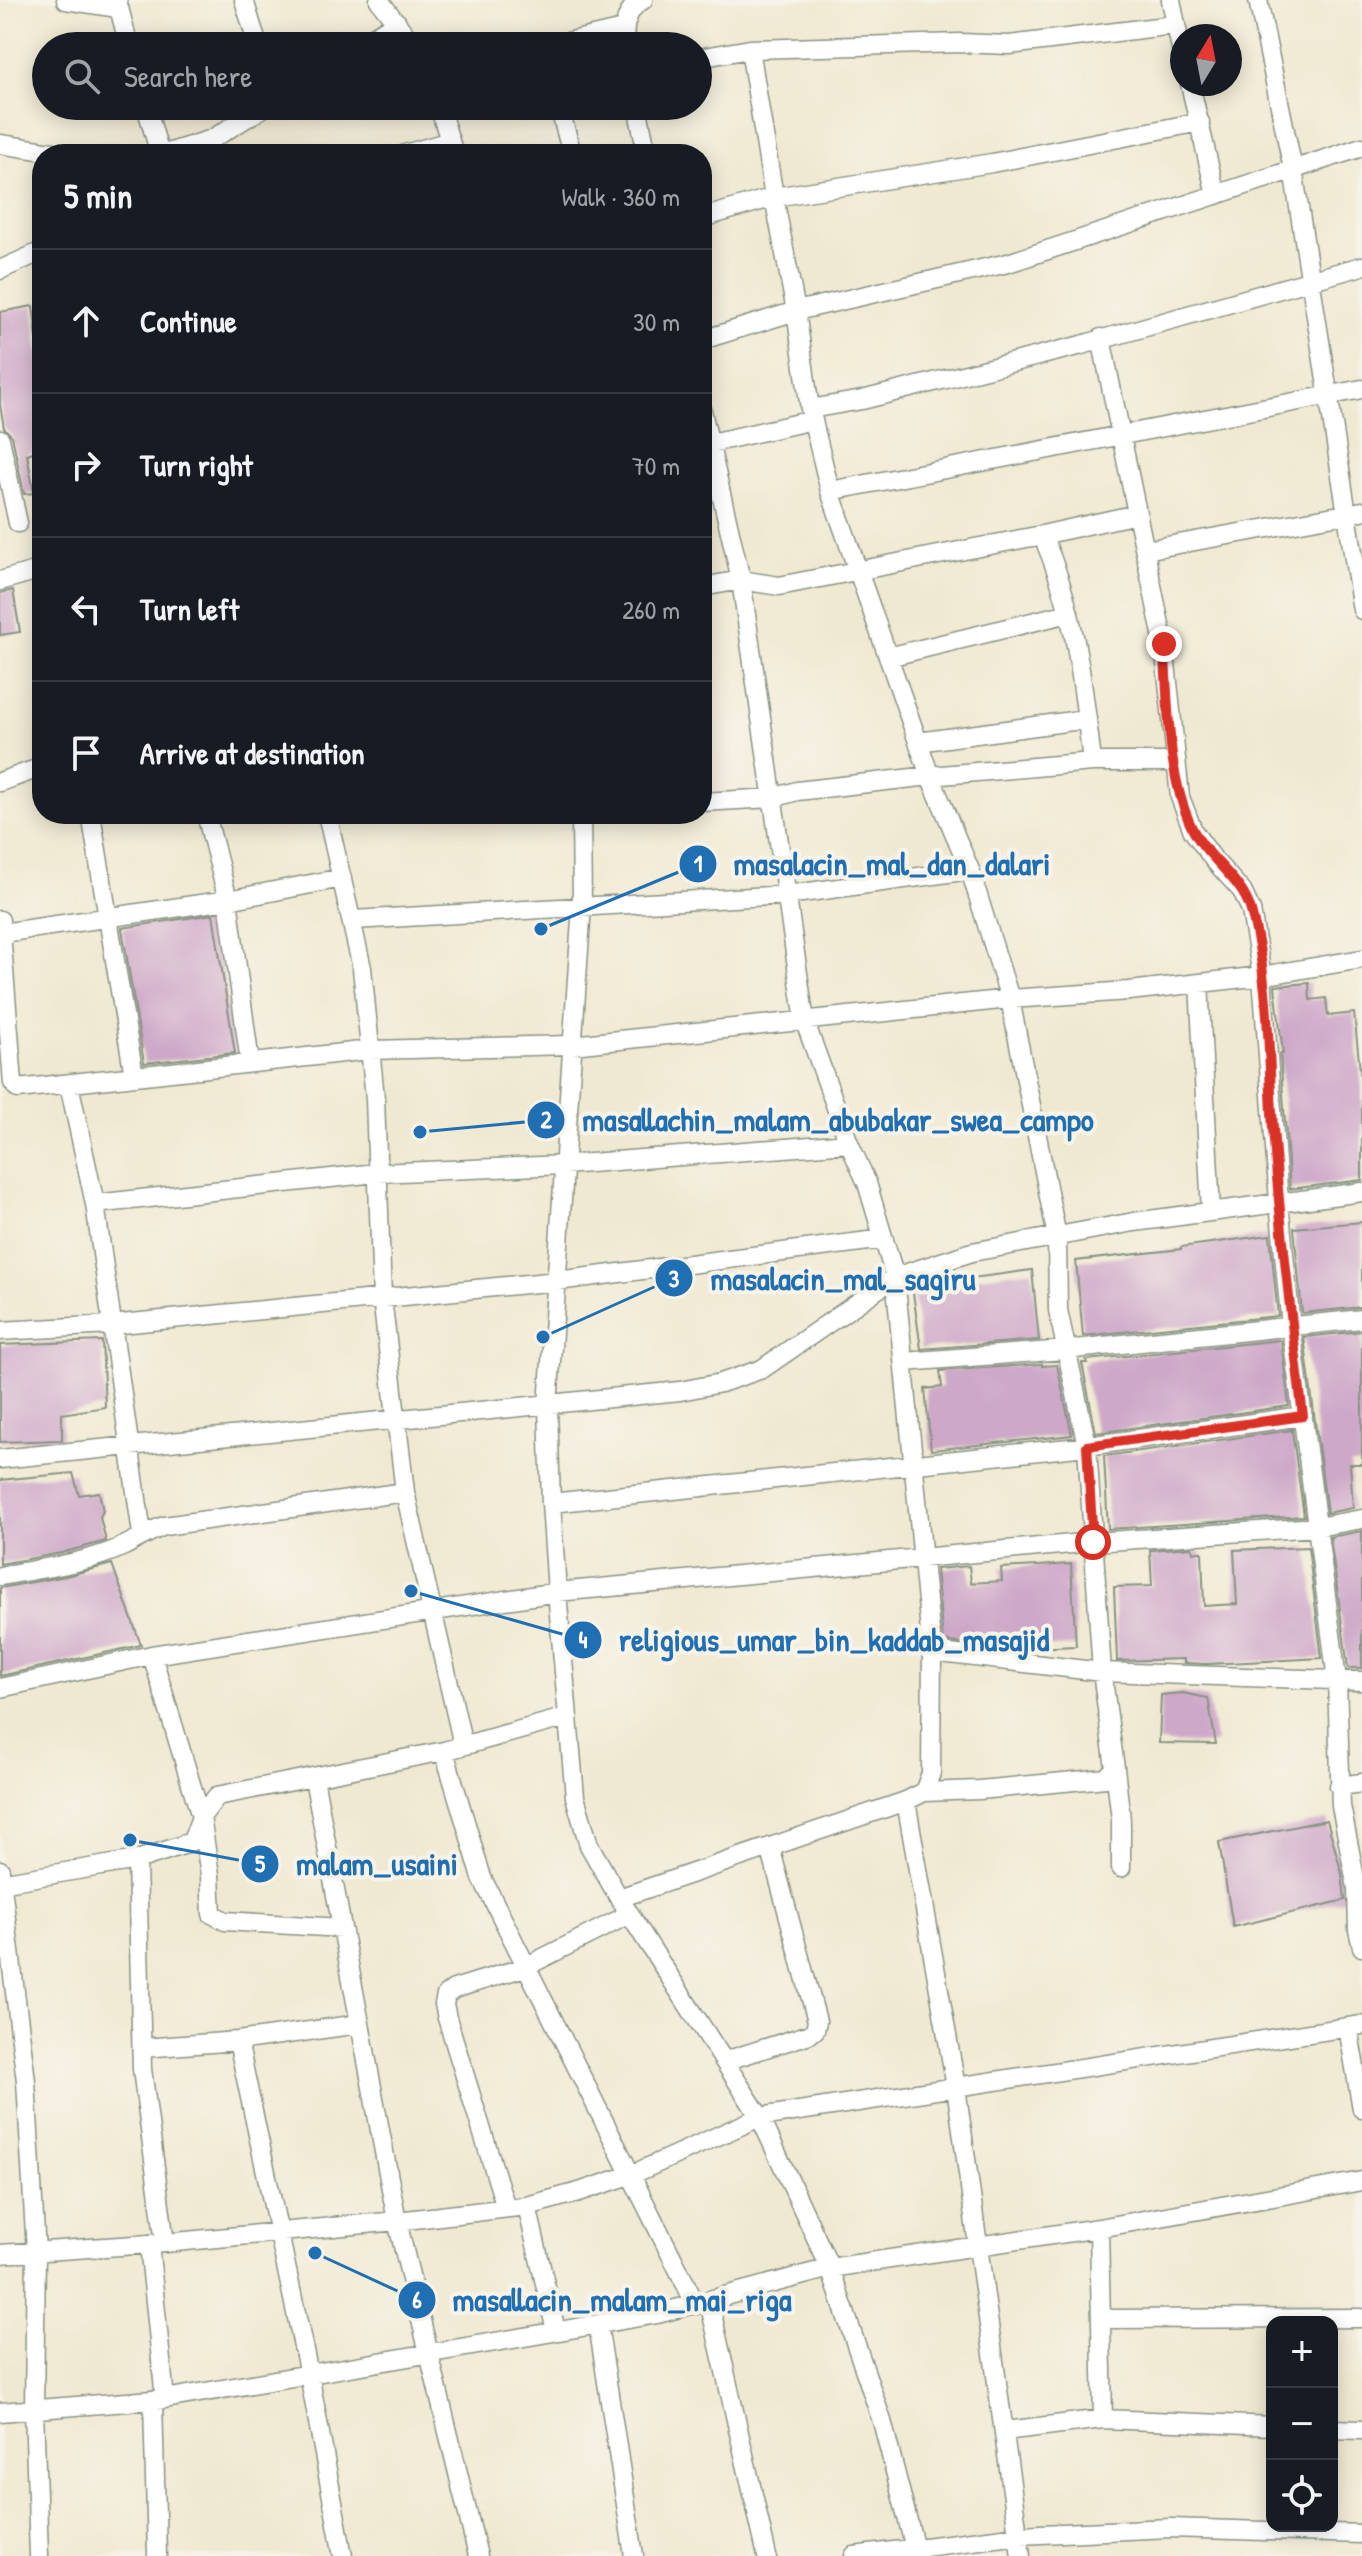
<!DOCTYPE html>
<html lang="en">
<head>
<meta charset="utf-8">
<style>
	:root { --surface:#171b24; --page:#20242c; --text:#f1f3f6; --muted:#9ea1a6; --line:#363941 }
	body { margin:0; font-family:"Patrick Hand",sans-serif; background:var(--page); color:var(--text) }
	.controls { position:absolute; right:24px; bottom:24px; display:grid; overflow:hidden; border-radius:16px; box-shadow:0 4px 20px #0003 }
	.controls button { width:72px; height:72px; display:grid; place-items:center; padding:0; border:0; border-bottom:2px solid var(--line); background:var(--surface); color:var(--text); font:40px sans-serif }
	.compass { position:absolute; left:1170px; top:24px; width:72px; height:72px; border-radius:50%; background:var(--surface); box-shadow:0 4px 20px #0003; rotate:10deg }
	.stop { position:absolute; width:24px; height:24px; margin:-18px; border:6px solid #d93025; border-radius:50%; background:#fff }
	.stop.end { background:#d93025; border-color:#fff; box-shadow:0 2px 8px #0008 }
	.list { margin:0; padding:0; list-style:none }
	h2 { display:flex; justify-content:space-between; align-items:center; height:104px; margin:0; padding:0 32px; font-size:34px }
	h2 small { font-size:26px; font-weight:400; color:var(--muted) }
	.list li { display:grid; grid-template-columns:52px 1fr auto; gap:24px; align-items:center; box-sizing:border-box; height:144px; padding:0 32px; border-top:2px solid var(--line) }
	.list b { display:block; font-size:30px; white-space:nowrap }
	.list em { font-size:26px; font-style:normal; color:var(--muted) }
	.icon { flex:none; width:44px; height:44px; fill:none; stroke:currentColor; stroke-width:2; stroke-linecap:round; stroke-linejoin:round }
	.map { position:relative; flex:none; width:1362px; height:2556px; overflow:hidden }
	.search { position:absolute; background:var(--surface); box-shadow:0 4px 20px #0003; left:32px; top:32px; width:680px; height:88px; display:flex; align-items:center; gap:20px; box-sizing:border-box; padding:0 28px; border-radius:44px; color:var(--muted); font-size:30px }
	.panel { position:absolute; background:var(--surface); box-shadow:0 4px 20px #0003; left:32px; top:144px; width:680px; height:680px; border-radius:32px }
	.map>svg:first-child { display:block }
	.building { fill:#cea8c9 }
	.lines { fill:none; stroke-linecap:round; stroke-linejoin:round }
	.minor-casing { stroke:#889383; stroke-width:21 }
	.minor { stroke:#fff; stroke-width:18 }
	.route { stroke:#d93025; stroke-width:10 }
	.leader { fill:none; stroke:#1f6fb2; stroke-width:3 }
	.callout-dot { fill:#1f6fb2; stroke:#f7f3e8; stroke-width:3 }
	.mark-label { font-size:24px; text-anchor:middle; font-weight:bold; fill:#fff }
	.callout-label { font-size:32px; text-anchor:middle; font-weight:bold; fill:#1f6fb2; stroke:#f7f3e8; stroke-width:8; stroke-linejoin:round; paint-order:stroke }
</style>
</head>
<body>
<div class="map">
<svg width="1362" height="2556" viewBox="0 0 1362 2556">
	<rect width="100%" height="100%" fill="#f7f3e8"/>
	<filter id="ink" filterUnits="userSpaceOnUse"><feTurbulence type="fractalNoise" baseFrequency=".0125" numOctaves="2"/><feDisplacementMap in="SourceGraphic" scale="16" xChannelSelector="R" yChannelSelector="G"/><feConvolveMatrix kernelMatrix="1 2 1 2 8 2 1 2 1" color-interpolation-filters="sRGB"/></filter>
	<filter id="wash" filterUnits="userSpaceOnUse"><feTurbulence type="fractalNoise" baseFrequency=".006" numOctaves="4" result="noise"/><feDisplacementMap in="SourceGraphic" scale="32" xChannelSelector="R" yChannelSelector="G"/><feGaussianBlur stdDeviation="1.8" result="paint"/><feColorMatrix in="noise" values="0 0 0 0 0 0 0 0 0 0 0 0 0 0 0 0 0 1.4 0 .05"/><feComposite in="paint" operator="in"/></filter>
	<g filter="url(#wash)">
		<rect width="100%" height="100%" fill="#f0e9d2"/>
		<g id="blocks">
			<path class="building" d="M33,306L42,379V449L27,454L34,493L24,494L12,436L4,428L0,405V312Z
				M13,590L20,632L0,635V593Z
				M213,914L235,1053L144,1063L122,928Z
				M1309,983L1310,1000L1326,998L1328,1016L1354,1013L1362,1089V1180L1290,1189L1280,1054H1283L1275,986Z
				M1362,1222V1307L1302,1313L1294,1228Z
				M1270,1235L1278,1316L1083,1336L1076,1261L1181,1249V1247Z
				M1032,1270L1039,1340L921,1349L912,1286Z
				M1362,1331V1464H1350L1353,1508L1327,1513L1304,1337Z
				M1281,1340L1289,1406L1096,1433L1082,1363H1087L1086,1360Z
				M102,1341L105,1407L62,1414V1440L0,1442V1345Z
				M1042,1364V1366L1057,1365L1072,1435L931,1450L925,1389L942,1387L940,1371Z
				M1292,1430L1304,1516L1108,1529L1104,1456Z
				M73,1473L79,1495L99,1492L103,1511L100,1517L106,1541L61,1553L0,1564V1480Z
				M1362,1531V1668H1348L1330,1537Z
				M1192,1547L1193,1552H1202L1204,1606L1237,1604L1234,1550L1308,1547L1322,1658L1207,1664L1184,1663V1659L1117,1661L1114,1587L1152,1586L1150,1550Z
				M112,1564L141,1645L0,1676V1588L66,1576Z
				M1071,1564L1076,1646L1010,1649H1007L1006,1640L963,1644L943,1641L936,1569L969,1566L971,1583L1002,1581L1001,1568Z
				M1182,1693L1208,1698L1216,1744L1159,1743L1161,1695Z
				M1327,1820L1342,1874L1345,1900L1233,1927L1219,1842Z"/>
		</g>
	</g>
	<g filter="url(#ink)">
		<use href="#blocks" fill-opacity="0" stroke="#889383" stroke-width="2"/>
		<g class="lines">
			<defs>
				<path id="minor" d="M66,0L118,8
					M117,0L129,46
					M244,0L258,46
					M379,0L414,46
					M1171,0L1182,54
					M1258,0L1293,169L1362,610
					M359,46L397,22
					M550,46L623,29
					M625,46C623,28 625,9 643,0
					M750,49L774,197L796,311L810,409L830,491L930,776L970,870L1010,999L1057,1237L1058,1310L1087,1446L1102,1672L1115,1768L1106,1778L979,1790L924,1792
					M698,58L750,49L960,43L1009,45L1174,25
					M1190,84L1216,195
					M146,106L160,154
					M439,106L454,154
					M559,106L572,154
					M637,106L647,154
					M0,144L65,154
					M164,154L212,139L266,106
					M405,154L450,141
					M702,218L774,197L992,163L1200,122
					M0,270L42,251
					M1101,338L1164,644L1180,797L1193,831L1214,860L1242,891L1251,910L1262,976L1279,1202L1291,1327L1337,1680L1341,1806L1357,1888L1358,1930L1362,1947
					M702,340L796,311L1008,263L1362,147
					M810,409L862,400L1078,346L1362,266
					M0,439L18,523
					M702,445L813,420
					M830,491L1362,389
					M1042,535C1075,607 1083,684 1092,762
					M1145,550L1362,511
					M0,581L42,569
					M702,587L741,580L779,586L1042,535L1137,514
					M888,657L1069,613
					M918,742L1087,719
					M0,782L42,767
					M702,802L773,798L797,791L930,776L1092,762H1175
					M91,814L134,1076
					M206,814L228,900L250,1063
					M327,814L362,968L375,1098L382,1298L405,1492L463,1745
					M581,814L582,905L548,1406L551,1503L557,1592L575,1797L589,1845L619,1898L760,2117L830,2268L882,2421L917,2556
					M0,920L13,1083L18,1089L370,1050L572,1045L1010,999L1129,991L1262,976L1362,959
					M353,920L787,895L970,870
					M2,933L228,900L342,878
					M1199,983L1211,1212
					M69,1084L95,1204L142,1534
					M95,1204L376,1173L564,1165L849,1143
					M0,1331L111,1325L557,1281L884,1239
					M904,1362L1065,1350L1362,1319
					M0,1459L680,1391L721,1383L762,1369L895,1277L972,1252L1134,1222L1362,1192
					M551,1503L1087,1446L1303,1416
					M0,1576C41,1568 86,1564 124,1546C138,1539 150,1531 164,1526L405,1492
					M932,1652L1102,1672L1362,1681
					M152,1655L201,1817L210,1875L212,1914L225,1921L342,1928
					M0,1688L152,1655L557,1592L1093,1542L1317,1527L1362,1519
					M444,1751L482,1878L696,2305
					M1115,1768L1121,1820V1868
					M314,1778L397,2221L478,2556
					M1339,1786L1362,1783
					M906,1801L956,2087L1021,2556
					M137,1860L142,2069L165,2243
					M0,1870L26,2081L36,2252L34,2409L39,2556
					M0,1883L137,1860L183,1845L192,1841L201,1817L217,1796L444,1751L567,1717
					M619,1898L906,1801L924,1792L931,1773L932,1652L895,1277L867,1183L849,1143L805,1022L741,580L702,411
					M1348,2027L1362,2109
					M238,2041L309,2374L343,2556
					M142,2048L238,2041L359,2024
					M725,2061L810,2034L815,2030L817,2021L770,1847
					M527,2206L556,2331
					M506,2208L447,2018L444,2004L446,1995L454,1989L525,1967L630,1914
					M1099,2228L1103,2419
					M149,2244L165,2399
					M0,2254L165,2243L397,2221L527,2206L579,2192L633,2174L760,2117L1362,2025
					M709,2301L767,2556
					M1101,2319L1362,2318
					M598,2324L634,2556
					M153,2400L157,2556
					M0,2412L165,2399L657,2314L830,2268L1099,2228L1362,2181
					M1332,2429L1362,2430
					M1005,2431L1103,2419L1272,2426
					M854,2556L1019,2535L1170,2528L1362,2534"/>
			</defs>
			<use href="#minor" class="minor-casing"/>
			<use href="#minor" class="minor"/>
		</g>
	</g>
	<g class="lines" filter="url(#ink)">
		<path class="route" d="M1093,1542L1087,1446L1303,1416C1291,1320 1280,1224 1273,1128C1268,1057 1270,980 1251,911C1242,878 1207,859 1192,828C1166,773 1169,704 1164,644"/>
	</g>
	<path class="leader" d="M541 929L698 864M420 1132L546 1120M543 1337L674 1278M411 1591L583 1640M130 1840L260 1864M315 2253L417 2300"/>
	<g class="callout-dot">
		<circle cx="541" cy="929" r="8"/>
		<circle cx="420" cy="1132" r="8"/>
		<circle cx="543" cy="1337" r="8"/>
		<circle cx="411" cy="1591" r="8"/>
		<circle cx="130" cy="1840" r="8"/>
		<circle cx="315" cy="2253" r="8"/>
		<circle cx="698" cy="864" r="20"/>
		<circle cx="546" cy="1120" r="20"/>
		<circle cx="674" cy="1278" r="20"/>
		<circle cx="583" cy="1640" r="20"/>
		<circle cx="260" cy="1864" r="20"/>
		<circle cx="417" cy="2300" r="20"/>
	</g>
	<g class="mark-label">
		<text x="698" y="872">1</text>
		<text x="546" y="1128">2</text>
		<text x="674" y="1287">3</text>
		<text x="583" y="1648">4</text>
		<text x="260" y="1872">5</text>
		<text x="417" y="2308">6</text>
	</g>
	<g class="callout-label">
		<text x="892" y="875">masalacin_mal_dan_dalari</text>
		<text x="838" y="1131">masallachin_malam_abubakar_swea_campo</text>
		<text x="843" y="1290">masalacin_mal_sagiru</text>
		<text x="834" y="1651">religious_umar_bin_kaddab_masajid</text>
		<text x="377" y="1875">malam_usaini</text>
		<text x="622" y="2311">masallacin_malam_mai_riga</text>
	</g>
</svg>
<div class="controls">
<button>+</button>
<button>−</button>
<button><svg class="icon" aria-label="locate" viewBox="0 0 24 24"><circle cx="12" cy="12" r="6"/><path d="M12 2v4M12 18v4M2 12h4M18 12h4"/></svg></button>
</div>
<svg class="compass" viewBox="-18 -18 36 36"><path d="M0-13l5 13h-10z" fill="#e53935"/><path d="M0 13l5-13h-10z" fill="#9ea1a6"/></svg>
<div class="stop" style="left:1093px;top:1542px"></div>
<div class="stop end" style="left:1164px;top:644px"></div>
<div class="search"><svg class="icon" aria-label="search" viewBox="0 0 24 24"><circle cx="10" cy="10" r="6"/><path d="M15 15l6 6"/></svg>Search here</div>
<section class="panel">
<h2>5 min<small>Walk · 360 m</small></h2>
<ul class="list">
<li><svg class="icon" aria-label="ahead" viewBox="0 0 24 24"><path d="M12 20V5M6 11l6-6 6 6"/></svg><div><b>Continue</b></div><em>30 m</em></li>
<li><svg class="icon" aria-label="right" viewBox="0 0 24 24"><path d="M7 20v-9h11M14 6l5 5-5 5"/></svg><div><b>Turn right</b></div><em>70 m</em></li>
<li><svg class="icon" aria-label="left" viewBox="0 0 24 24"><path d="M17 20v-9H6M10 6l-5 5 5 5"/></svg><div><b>Turn left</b></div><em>260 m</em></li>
<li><svg class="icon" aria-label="arrive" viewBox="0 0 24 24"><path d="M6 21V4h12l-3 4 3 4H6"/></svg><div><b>Arrive at destination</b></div></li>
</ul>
</section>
</div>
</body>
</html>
